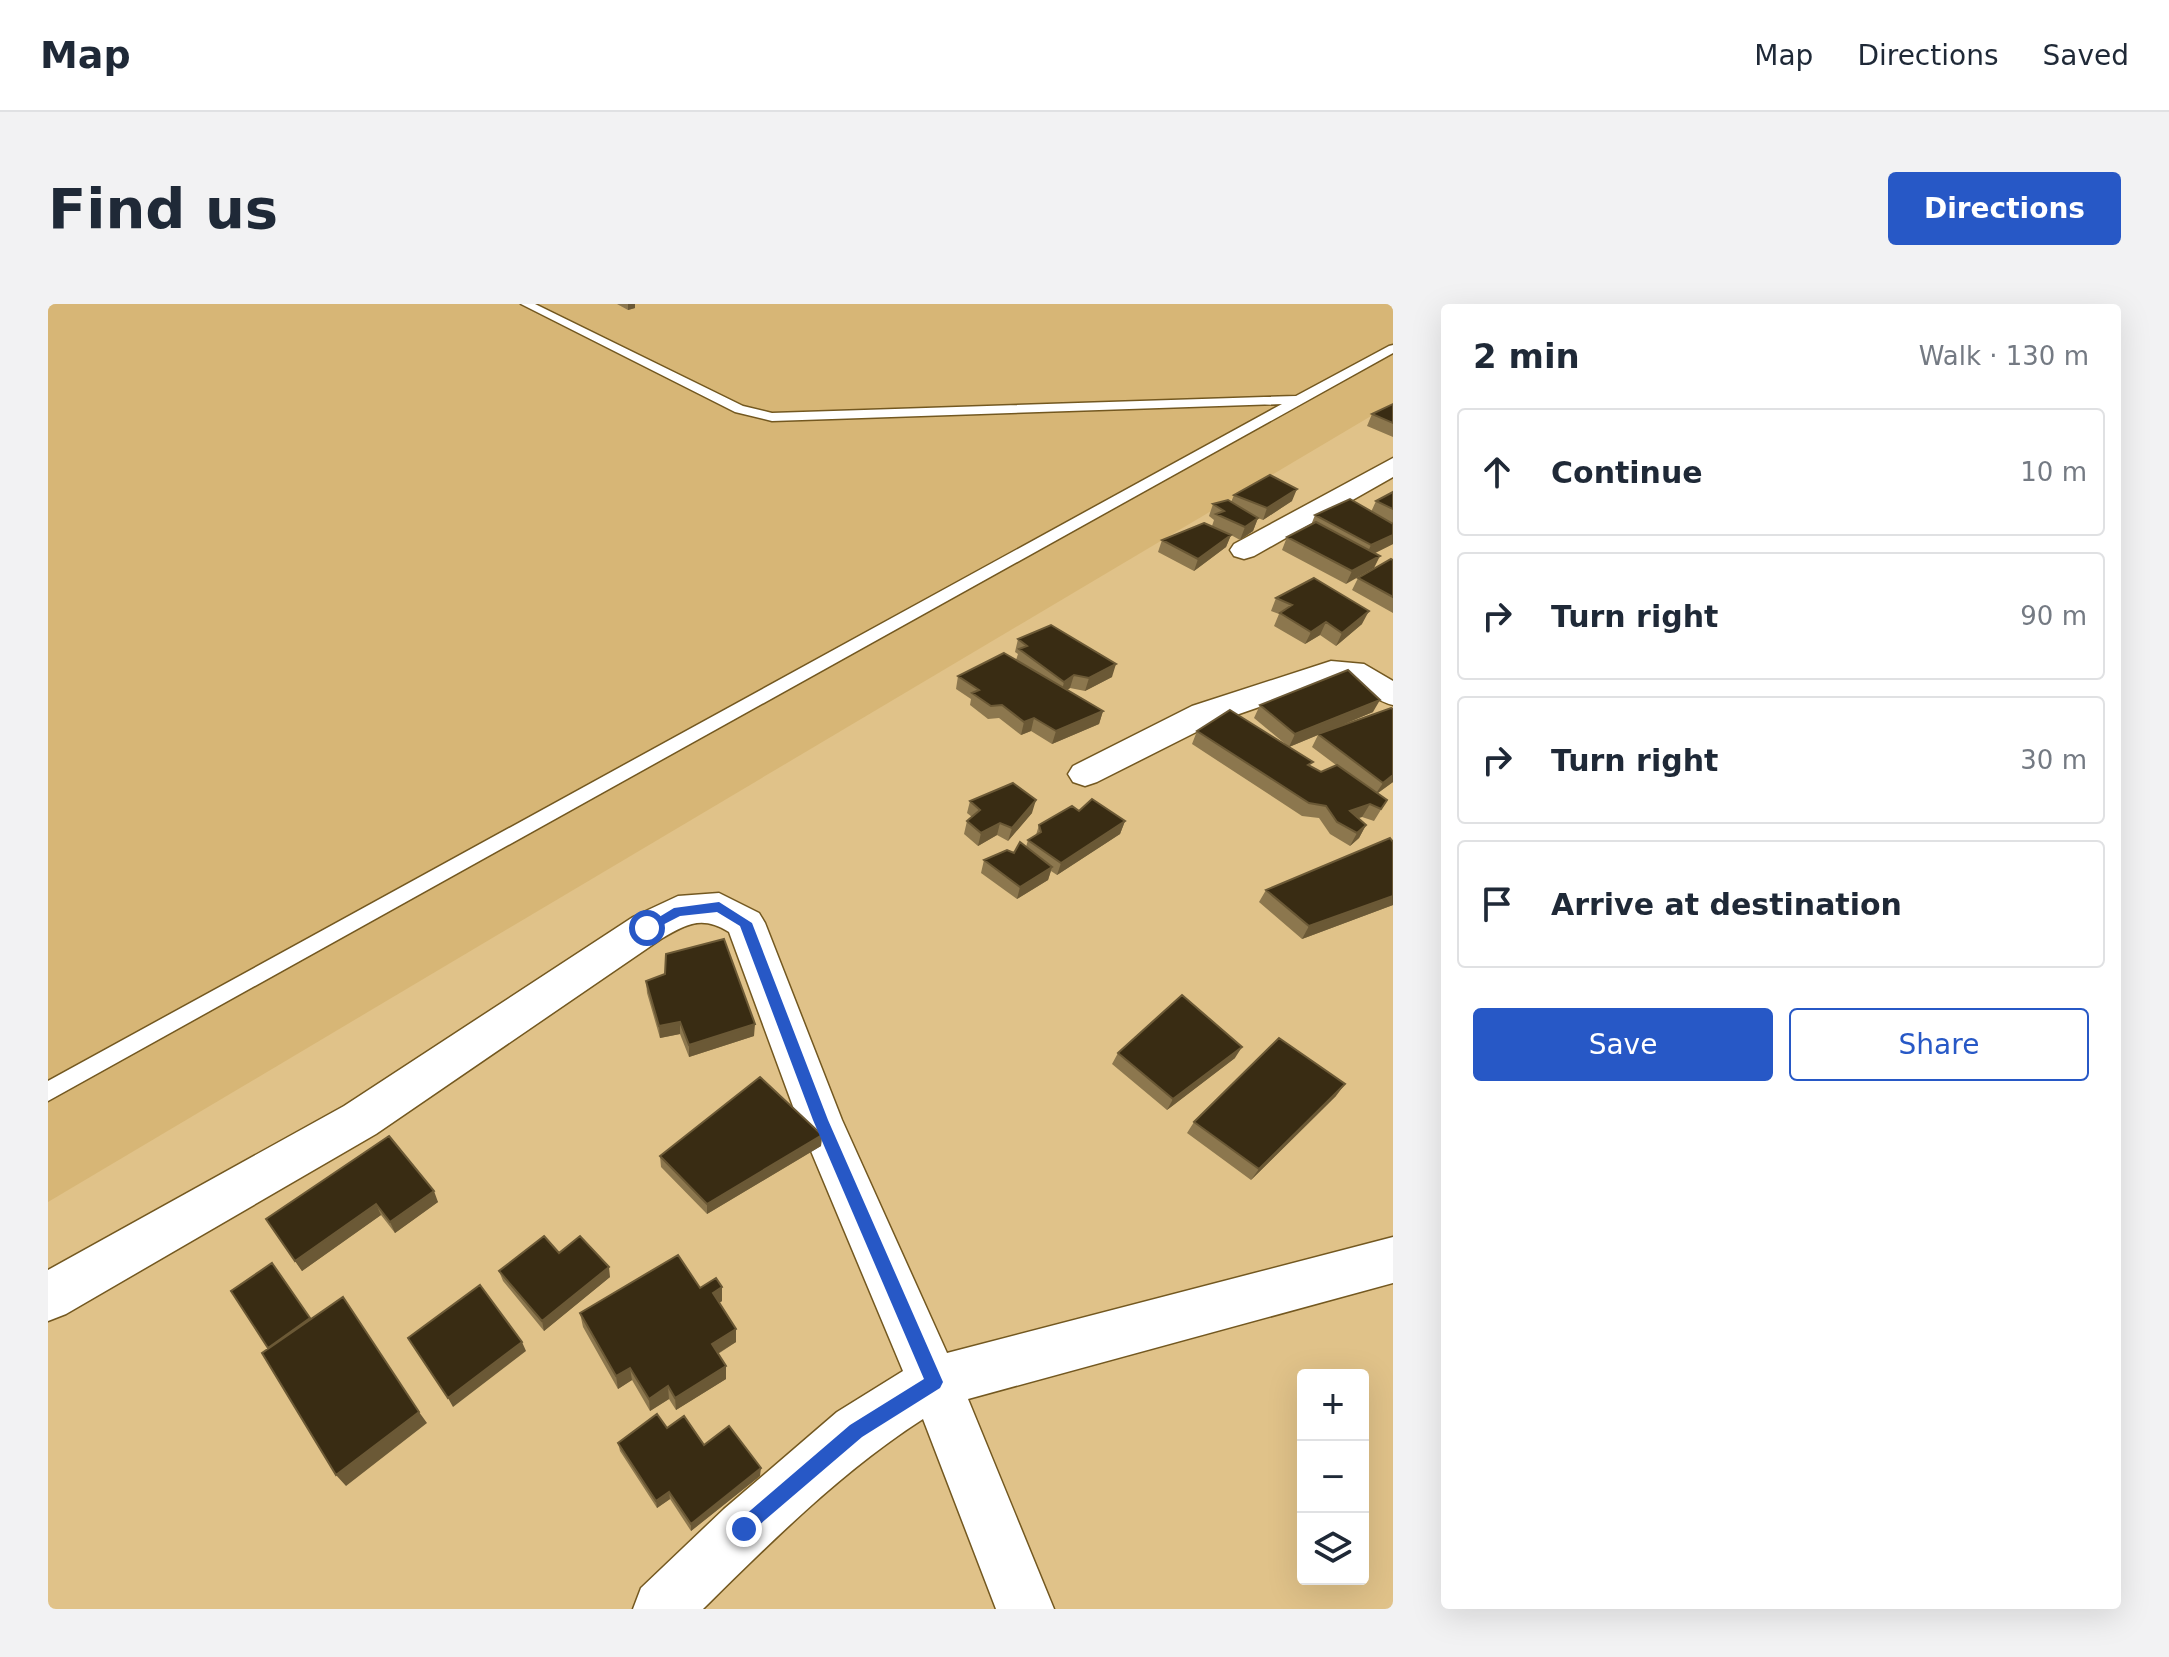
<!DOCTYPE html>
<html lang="en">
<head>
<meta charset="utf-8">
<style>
	:root { --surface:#fff; --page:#f2f2f3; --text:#1f2937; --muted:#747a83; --line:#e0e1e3; --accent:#2758c6 }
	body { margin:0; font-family:"DejaVu Sans",sans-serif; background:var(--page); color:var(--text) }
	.controls { position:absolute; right:24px; bottom:24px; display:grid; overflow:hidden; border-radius:8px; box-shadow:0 8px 32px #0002 }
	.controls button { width:72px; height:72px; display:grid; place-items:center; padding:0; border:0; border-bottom:2px solid var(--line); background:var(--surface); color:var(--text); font:40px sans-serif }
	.stop { position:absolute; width:24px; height:24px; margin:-18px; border:6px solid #2758c6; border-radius:50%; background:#fff }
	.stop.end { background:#2758c6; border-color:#fff; box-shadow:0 2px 8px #0008 }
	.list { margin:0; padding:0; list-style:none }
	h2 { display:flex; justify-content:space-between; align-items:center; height:104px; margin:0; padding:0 32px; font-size:34px }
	h2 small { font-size:26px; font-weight:400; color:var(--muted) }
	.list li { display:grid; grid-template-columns:52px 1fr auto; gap:24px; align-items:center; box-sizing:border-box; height:128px; margin:0 16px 16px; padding:0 16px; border:2px solid var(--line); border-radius:8px }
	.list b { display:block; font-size:30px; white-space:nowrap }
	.list em { font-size:26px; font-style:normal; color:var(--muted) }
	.actions { display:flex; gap:16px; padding:24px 32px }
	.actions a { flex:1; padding:18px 0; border:2px solid var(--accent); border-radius:8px; text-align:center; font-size:28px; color:var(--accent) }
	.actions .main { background:var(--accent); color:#fff }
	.icon { flex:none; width:44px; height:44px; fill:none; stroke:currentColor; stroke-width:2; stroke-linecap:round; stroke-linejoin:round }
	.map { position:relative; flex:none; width:1345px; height:1305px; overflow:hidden; border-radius:8px }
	header { display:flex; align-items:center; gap:48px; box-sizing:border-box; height:112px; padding:0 40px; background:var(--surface); border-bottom:2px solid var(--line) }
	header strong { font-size:38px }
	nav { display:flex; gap:44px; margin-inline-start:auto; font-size:28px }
	.intro { display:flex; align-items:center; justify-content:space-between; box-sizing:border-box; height:192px; padding:0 48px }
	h1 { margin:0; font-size:56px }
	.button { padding:20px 36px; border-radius:8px; background:var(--accent); color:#fff; font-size:28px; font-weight:700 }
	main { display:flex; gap:48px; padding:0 48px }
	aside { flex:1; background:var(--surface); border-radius:8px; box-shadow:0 8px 32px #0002 }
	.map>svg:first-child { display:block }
	.built { fill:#d7b676 }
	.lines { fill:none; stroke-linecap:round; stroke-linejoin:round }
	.service-casing { stroke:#735820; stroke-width:3 }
	.minor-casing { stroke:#735820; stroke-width:3 }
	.service { fill:#fff; fill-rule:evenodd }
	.minor { fill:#fff; fill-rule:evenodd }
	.wall { fill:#8c774e }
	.shaded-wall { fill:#6b5936 }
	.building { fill:#392c13; stroke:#6b5936; stroke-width:2 }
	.route { fill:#2758c6 }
</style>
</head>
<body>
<header>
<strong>Map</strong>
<nav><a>Map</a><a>Directions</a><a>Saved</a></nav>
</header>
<div class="intro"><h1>Find us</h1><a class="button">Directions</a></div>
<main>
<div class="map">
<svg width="1345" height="1305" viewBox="0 0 1345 1305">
	<rect width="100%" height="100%" fill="#e0c289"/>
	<path class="built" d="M0,0H1345V99L0,898Z"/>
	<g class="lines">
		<defs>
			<path id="service" d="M473,0H487L695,102L724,109L1248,92L1341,42L1345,41V49L0,797V777L1234,100L724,117L687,108Z"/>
			<path id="minor" d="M1345,154V173L1206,252L1196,255L1186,252L1182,246L1186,240Z
				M1283,357L1316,360L1345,377V401C1324,396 1308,377 1286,377L1168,418L1049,478L1037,482L1025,478L1020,470L1025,462L1144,402Z
				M671,589L711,609L717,619L794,816L899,1049L1345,933V979L920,1095L1006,1305H948L875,1115C794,1167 724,1237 655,1305H585L593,1284L676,1205L789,1108L855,1067L750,816L681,628C654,611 638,620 613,635L328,830L18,1010L0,1017V966L296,802L585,613L630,592Z"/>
		</defs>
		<use href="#service" class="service-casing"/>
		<use href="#minor" class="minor-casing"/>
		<use href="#service" class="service"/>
		<use href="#minor" class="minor"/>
	</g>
	<path class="wall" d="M569,0H587V4L580,6Z
		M1345,100V133L1319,122L1324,110Z
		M1345,188V240L1327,249L1298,280L1234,246L1239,233L1263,221L1267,211L1323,208L1328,197Z
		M1186,191L1244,197L1215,216L1210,214L1205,227L1192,236L1183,231L1178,243L1146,267L1110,248L1114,236L1164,222L1166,216L1161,212L1165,200L1183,198Z
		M1345,256V309L1304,286L1310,274Z
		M1228,294L1314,320L1288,342L1272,331L1257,340L1226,322L1231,310L1223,307Z
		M970,335L1064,373L1037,387L1022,384L1019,386L1055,407L1051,420L1004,440L983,427L973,431L951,414L940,415L922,401L923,395L908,385L910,372L968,356L970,350L967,348Z
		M1212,401L1325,408L1285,425L1345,478L1330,489L1339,496L1326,517L1314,513L1310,514L1318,521L1311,534L1302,542L1282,530L1271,514L1254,512L1144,440L1149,427L1263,463L1273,468L1288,461L1264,443L1270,431L1241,443L1206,414Z
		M922,497L984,509L960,537L949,531L930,542L916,530L919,517L924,513L919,509Z
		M1031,507L1077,517L1072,530L1009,571L1003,567L1000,576L969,595L933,569L936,556L966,549L978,543L980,536L988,531L991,521Z
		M1345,538V601L1254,635L1211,598L1218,586Z
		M598,677L706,732L641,753L632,730L612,734L599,689Z
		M1070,749L1187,754L1119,806L1064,760Z
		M1288,792L1203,876L1139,829L1146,818Z
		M774,831L773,842L659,910L613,863L612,852Z
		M341,832L390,898L347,929L333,911L254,967L218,915Z
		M451,967L562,973L496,1027L455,977Z
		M652,984L674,997L671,999L688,1038L670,1050L678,1075L628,1106L621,1095L602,1107L584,1076L570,1085L535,1023L532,1009Z
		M619,1124L656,1141L712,1172L643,1227L622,1195L609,1204L572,1147L570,1139Z"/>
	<path class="shaded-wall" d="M580,0H587V4L580,6Z
		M1249,185L1244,197L1215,216L1219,204Z
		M1210,214L1205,227L1192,236L1197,223Z
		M1183,231L1178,243L1146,267L1150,255Z
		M1345,231V240L1317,254L1323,241Z
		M1332,252L1326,264L1298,280L1304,267Z
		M1321,307L1314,320L1288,342L1294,329Z
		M1278,318L1272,331L1257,340L1263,328Z
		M1068,360L1064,373L1037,387L1041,374Z
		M1026,371L1022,384L1013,391L1016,378Z
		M1332,396L1325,408L1241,443L1247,430Z
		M1055,407L1051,420L1004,440L1008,427Z
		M986,414L983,427L973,431L976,418Z
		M1345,471V478L1327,491L1335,479Z
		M988,496L984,509L960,537L964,524Z
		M1322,500L1314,513L1294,519L1302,507Z
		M1077,517L1072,530L1009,571L1013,559Z
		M952,519L949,531L930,542L933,529Z
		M1318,521L1311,534L1302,542L1309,529Z
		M1004,563L1000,576L969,595L972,583Z
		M1345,592V601L1254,635L1261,622Z
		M632,718V730L612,734L611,722Z
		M707,720L706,732L641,753V741Z
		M1194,743L1187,754L1119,806L1125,795Z
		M1297,780L1288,792L1203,876L1211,865Z
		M774,831L773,842L659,910V900Z
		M386,887L390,898L347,929L342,918Z
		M328,900L333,911L254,967L247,957Z
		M561,963L562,973L496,1027L494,1017Z
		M674,983V997L665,1003V989Z
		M688,1025V1038L664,1053V1040Z
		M474,1038L478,1047L405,1103L400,1094Z
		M678,1062V1075L628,1106L627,1094Z
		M582,1064L584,1076L570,1085L568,1072Z
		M620,1082L621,1095L602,1107L601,1095Z
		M371,1108L379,1119L298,1182L288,1171Z
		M713,1164L712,1172L643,1227V1220Z
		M621,1188L622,1195L609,1204L608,1197Z"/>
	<path class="building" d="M1345,100V119L1324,110Z
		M1222,171L1249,185L1219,204L1186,191Z
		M1345,188V205L1328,197Z
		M1302,195L1345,220V231L1323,241L1267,211Z
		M1180,196L1210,214L1197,223L1168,210L1176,207L1165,200Z
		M1268,218L1332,252L1304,267L1239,233Z
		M1156,219L1183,231L1150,255L1114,236Z
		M1343,255L1345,256V293L1310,274Z
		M1266,274L1321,307L1294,329L1278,318L1263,328L1232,309L1244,301L1228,294Z
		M1003,321L1068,360L1041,374L1026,371L1016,378L971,345L979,342L970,335Z
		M956,349L1055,407L1008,427L986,414L976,418L954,401L943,402L924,389L931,386L910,372Z
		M1300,366L1332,396L1247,430L1212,401Z
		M1343,404L1345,405V471L1335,479L1270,430Z
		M1182,406L1265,458L1260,461L1273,468L1289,461L1339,496L1333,505L1322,500L1302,507L1318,521L1309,529L1289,518L1278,502L1261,499L1149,427Z
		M965,479L988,496L964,524L952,519L933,529L919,517L932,506L922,497Z
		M1044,495L1077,517L1013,559L980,536L993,528L991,521L1024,502L1031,507Z
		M1342,534L1345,538V592L1261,622L1218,586Z
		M972,538L1004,563L972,583L936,556L959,546L966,549Z
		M676,635L707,720L641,741L632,718L611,722L598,677L617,670L618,650Z
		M1134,691L1194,743L1125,795L1070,749Z
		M1231,734L1297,780L1211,865L1146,818Z
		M712,773L774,831L659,900L612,852Z
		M341,832L386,887L342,918L328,900L247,957L218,915Z
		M496,932L511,949L532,932L561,963L494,1017L451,967Z
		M630,951L652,984L668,974L674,983L665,989L688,1025L664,1040L678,1062L627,1094L620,1082L601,1095L582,1064L568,1072L532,1009Z
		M224,959L262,1014L220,1044L183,987Z
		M432,981L474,1038L400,1094L360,1034Z
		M295,993L371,1108L288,1171L214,1049Z
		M609,1110L619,1124L636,1112L656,1141L681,1122L713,1164L643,1220L621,1188L608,1197L570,1139Z"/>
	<path class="route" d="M671,598L704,619L780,816L895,1078L892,1084L814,1133L696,1234L689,1231L687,1225L689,1218L802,1121L876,1075L765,816L692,622L669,608L632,612L599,629L593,624L626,604Z"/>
</svg>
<div class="controls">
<button>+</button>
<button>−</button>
<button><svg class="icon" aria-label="layers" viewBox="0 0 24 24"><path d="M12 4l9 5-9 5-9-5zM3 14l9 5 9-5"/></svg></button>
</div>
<div class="stop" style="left:599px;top:624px"></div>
<div class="stop end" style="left:696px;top:1225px"></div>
</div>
<aside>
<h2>2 min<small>Walk · 130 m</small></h2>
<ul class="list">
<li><svg class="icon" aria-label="ahead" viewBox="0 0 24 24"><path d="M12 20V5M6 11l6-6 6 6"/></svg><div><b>Continue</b></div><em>10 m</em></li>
<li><svg class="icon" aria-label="right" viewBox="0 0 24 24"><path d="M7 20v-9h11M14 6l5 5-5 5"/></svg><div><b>Turn right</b></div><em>90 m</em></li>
<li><svg class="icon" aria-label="right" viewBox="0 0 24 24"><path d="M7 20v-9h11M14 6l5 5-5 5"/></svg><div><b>Turn right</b></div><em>30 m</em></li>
<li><svg class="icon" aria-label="arrive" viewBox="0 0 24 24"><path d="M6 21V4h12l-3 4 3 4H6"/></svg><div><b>Arrive at destination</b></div></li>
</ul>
<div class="actions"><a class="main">Save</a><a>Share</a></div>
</aside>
</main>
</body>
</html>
